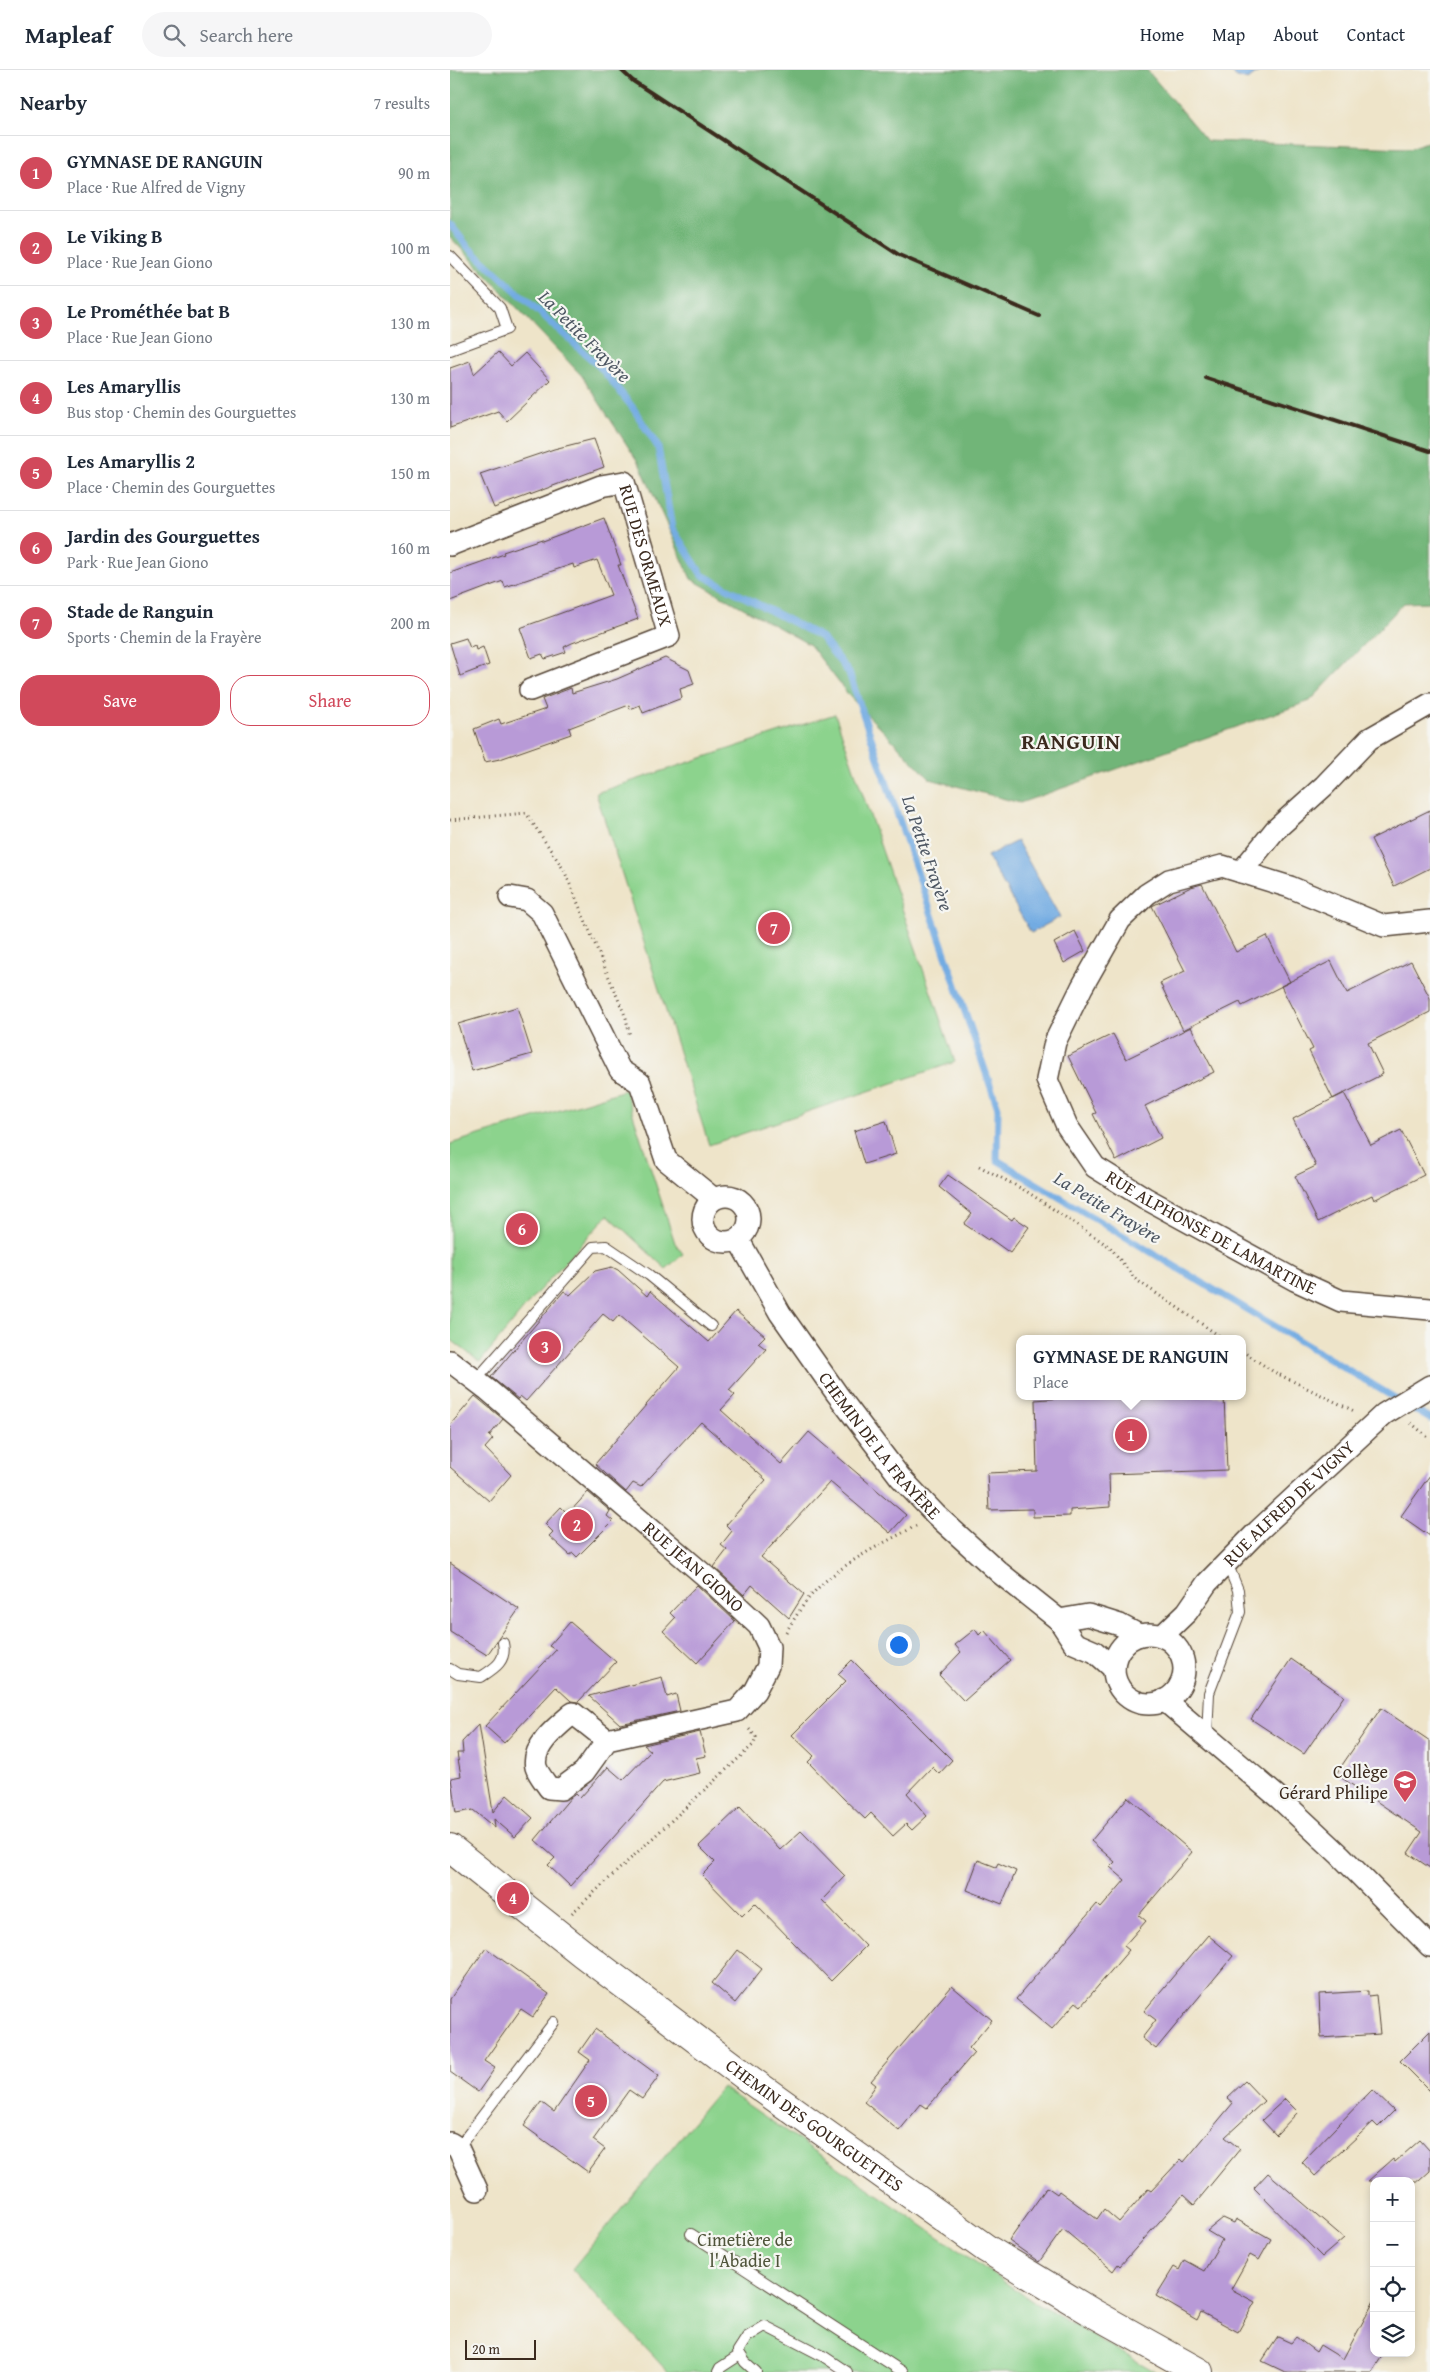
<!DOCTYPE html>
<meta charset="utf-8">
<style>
:root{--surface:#fff;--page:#f6f6f7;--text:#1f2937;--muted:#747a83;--line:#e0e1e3;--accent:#d1495b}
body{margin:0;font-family:"Gentium Book Plus",serif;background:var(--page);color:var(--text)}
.controls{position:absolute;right:15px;bottom:15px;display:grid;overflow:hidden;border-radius:10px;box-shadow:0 2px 8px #0003}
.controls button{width:45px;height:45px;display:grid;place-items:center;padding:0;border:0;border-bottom:1px solid var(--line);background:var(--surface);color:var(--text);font:25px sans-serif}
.scale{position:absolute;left:15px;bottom:12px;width:71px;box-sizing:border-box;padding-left:5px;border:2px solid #3b2a1e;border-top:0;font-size:14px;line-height:18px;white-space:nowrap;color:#3b2a1e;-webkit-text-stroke:4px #f6f6f2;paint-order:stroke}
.you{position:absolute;left:448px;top:1574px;width:18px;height:18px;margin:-12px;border:4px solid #fff;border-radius:50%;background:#1a73e8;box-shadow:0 0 0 8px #1a73e833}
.badge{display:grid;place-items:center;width:32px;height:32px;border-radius:50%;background:var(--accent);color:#fff;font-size:16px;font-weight:700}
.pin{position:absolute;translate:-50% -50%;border:2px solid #fff;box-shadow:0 1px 5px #0006}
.popup{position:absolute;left:566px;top:1265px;width:230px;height:65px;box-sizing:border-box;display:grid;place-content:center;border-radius:10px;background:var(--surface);filter:drop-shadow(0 1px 4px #0005);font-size:16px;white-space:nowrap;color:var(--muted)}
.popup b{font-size:19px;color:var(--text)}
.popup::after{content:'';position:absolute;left:50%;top:100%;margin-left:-10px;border:10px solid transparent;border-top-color:var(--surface)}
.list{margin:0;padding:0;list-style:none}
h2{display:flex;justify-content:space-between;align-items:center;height:65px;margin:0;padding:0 20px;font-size:21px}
h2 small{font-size:16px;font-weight:400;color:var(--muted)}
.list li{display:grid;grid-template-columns:32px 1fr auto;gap:15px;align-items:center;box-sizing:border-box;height:75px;padding:0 20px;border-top:1px solid var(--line)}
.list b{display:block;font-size:19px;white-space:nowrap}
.list p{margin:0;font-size:16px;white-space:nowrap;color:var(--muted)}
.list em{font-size:16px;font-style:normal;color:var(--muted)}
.actions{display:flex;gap:10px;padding:15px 20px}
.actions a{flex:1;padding:11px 0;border:1px solid var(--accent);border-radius:20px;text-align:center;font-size:18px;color:var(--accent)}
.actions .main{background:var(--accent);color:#fff}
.icon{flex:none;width:28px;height:28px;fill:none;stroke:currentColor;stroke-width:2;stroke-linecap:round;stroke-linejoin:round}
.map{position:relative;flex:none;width:980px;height:2302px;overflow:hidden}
header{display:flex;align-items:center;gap:30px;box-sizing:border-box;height:70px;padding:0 25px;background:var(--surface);border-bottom:1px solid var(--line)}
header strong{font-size:24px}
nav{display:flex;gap:28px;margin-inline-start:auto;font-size:18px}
.search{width:350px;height:45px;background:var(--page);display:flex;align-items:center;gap:12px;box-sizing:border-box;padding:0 18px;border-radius:28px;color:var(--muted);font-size:19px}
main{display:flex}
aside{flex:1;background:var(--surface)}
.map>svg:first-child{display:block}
.green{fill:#8cd38d;stroke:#647e56}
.forest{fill:#71b578;stroke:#56704b}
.water{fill:#72abe2;stroke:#566a80}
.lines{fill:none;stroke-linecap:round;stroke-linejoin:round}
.stream{stroke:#72abe2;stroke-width:7}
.building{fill:#b89ad7}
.service-casing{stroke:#564638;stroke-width:12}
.minor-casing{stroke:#564638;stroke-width:24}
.secondary-casing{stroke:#564638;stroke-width:30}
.path{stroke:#564638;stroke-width:3;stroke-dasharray:1 4;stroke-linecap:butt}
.service{stroke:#fff;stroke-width:10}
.minor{stroke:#fff;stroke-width:21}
.secondary{stroke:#fff;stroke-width:28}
.rail{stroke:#3b2a1e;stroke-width:4}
.labels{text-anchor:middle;stroke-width:4.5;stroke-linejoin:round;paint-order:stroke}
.street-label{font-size:18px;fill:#3b2a1e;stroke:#f6f6f2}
.poi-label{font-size:18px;fill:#3b2a1e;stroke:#f6f6f2;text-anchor:end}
.park-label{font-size:18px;fill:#4f543a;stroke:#f6f6f2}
.water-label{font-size:19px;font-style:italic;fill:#4e5763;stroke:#f6f6f2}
.district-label{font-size:22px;font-weight:bold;letter-spacing:1px;fill:#3b2a1e;stroke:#f6f6f2}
</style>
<header>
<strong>Mapleaf</strong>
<div class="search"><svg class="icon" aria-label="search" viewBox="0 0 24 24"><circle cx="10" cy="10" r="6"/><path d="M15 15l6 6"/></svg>Search here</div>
<nav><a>Home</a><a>Map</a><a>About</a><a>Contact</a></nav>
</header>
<main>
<aside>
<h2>Nearby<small>7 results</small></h2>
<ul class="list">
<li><span class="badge">1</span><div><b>GYMNASE DE RANGUIN</b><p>Place · Rue Alfred de Vigny</p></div><em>90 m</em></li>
<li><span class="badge">2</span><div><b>Le Viking B</b><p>Place · Rue Jean Giono</p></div><em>100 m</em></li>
<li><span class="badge">3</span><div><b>Le Prométhée bat B</b><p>Place · Rue Jean Giono</p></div><em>130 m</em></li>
<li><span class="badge">4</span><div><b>Les Amaryllis</b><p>Bus stop · Chemin des Gourguettes</p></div><em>130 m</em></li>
<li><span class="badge">5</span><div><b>Les Amaryllis 2</b><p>Place · Chemin des Gourguettes</p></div><em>150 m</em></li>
<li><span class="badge">6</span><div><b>Jardin des Gourguettes</b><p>Park · Rue Jean Giono</p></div><em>160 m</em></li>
<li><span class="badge">7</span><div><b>Stade de Ranguin</b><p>Sports · Chemin de la Frayère</p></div><em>200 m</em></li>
</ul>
<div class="actions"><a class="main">Save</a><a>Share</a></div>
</aside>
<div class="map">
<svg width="980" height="2302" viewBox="0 0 980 2302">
<rect width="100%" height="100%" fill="#f6f6f2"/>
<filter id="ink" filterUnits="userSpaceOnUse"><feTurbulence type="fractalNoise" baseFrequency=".02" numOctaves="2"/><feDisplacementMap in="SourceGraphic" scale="10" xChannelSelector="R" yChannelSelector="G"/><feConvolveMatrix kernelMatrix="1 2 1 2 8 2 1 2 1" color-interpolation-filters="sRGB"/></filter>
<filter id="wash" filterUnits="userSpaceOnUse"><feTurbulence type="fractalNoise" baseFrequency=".0096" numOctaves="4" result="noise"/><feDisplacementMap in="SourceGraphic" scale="20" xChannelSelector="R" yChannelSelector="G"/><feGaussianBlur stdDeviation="1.12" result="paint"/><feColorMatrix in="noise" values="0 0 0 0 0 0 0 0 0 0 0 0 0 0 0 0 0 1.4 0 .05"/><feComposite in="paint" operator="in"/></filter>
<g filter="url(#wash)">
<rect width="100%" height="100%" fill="#eee4c9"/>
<g class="green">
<path d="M385,644l120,348 -246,83 -113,-352z"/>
<path d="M175,1020l50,153 8,11 -17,15 -58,-54 -72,79 -56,68 -30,-23v-195z"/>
<path d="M272,2017l310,214 124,71h-488l-96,-103z"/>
</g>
<path class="forest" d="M0,0h697l60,71 203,7 20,-7v461l-26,1 -94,98 -290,102 -90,-24 -80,-82 -40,-52 -119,-66 -51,-114 -58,-89 -132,-139z"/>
<g class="water">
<path d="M778,0h33l-13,10 -11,-3z"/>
<path d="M567,771l43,76 -29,16 -44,-77z"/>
</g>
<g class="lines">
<path class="stream" d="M0,154l18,23 133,121 32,40 25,39 14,81 30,47 119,62 28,36 149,435 -1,52 433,259"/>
</g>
<g id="blocks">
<g class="building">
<path d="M48,282l13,14 14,-13 25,27 -43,41 -9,-10 -48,17v-60l20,-7 4,13z"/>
<path d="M144,369l10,28 -110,41 -14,-34 74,-25z"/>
<path d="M154,448l17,47h-3l20,54 -66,24 -8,4 2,5 -21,7 -3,-5 -11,4 -11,-30 91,-33 -14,-35 -23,8 -1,-4 -68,23 -2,-6 -53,20v-28l54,-19 -1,-2 39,-13v2z"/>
<path d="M16,568l4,10 5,-2 1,4 7,-3 6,18 -29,11 -10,-33z"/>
<path d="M215,588l24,12 5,14 -14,5 2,9 -39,15 -3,-8 -10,4 -1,-4 -60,23 2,6 -71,25 -15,3 -11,-33 25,-10 2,5 45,-15 -4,-10 29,-11 1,5 45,-14z"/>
<path d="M980,740v58l-36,18 -23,-47z"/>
<path d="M752,814l34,68 31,-16 23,46 -48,24 -2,-4 -57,28 -23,-47 25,-12 -33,-65 39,-19z"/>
<path d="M625,861l10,20 -21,12 -10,-20z"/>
<path d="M881,891l16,32 64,-32 19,37v14l-62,31 15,31 -50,25 -24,-48 4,-2 -32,-63z"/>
<path d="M67,937l15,47 -60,17 -14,-47z"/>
<path d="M741,957l23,45 -69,34 16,32 -45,23 -23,-47 3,-1 -28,-57 45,-22 13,25z"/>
<path d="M894,1023l27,52 30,-15 23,45 -50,25 -2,-5 -54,27 -23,-46 21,-10 -23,-47z"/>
<path d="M436,1051l10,33 -32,10 -10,-33z"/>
<path d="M498,1105l64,45 2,-3 15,10 -19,26 -21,-15 -1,2 -24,-16 8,-10 -33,-27z"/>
<path d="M162,1197l6,3 29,26 3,-5 59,51 27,-31 29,25 -7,7 8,6 -37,41 6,5 -14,15 60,54 28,-32 97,83 -16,18 -60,-51 -69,75 43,37 -15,24 -37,-33 -8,10 -30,-28 13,-17 -6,-5 11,-14 -6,-6 40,-45 -65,-58 -60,65 -8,-4 -7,9 -31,-28 84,-97 -60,-52 -6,7 -10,-8 -77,87 -6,-5 -2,3 -27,-22 73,-86 6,4 25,-24z"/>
<path d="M25,1326l28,23 -14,17 4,3 -8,9 26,27 -22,26 -39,-34v-42z"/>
<path d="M612,1326h162l3,74 -118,4 1,33 -40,3v6l-37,1v-8l-44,1 -2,-37 50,-2 -2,-71 27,-2z"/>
<path d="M980,1405v61l-29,-20z"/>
<path d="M138,1422l22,19 -3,5 6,5 -36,36 -4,-4 -3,2 -21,-19 4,-4 -8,-8 16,-17 7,7z"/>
<path d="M0,1493l69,46 -32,46 -37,-23z"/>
<path d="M247,1515l38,36 -38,42 -34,-32 12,-13 -5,-5z"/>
<path d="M120,1552l46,40 -38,40 -7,-1 -15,-14 -52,56 -19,-17 71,-76 -7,-4z"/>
<path d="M525,1559l4,6 5,-5 26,30 -46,41 -25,-26 22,-23 -6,-7z"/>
<path d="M841,1589l53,37 -40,58 -53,-35z"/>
<path d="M402,1590l100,100 -13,14 -7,-7 -25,26 20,23 -15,14 -6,-6 -13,12 -22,-23 -6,6 -21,-20 -36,-37 6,-6 -22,-21 54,-54 -8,-7z"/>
<path d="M212,1607l5,20 9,-3 4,17 -60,13 -31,-28z"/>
<path d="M931,1638l49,33v127l-22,-15 14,-21 -86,-58z"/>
<path d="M29,1654l14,88 14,-17 26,23 -18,19 -21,-18 1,9 -22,-18 -17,3 -5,-35 10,-2 -4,-23h6l-1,-11z"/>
<path d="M250,1662l6,24 -10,2 4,15 -37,9 -93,104 -22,-21 7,-7 -20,-18 36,-43 5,-3 4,4 28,-31 15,13 28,-29 -7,-6z"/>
<path d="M678,1727l64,55 -53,63 7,6 -22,25 5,4 -48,56 -5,-4 -24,27 -36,-30 81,-95 4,4 24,-28 -15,-13 5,-5 -24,-21z"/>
<path d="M290,1737l40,43 21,-19 44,45 -23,24 44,46 -35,35 -76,-78 -13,13 -40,-41 13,-13 -16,-16z"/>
<path d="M528,1790l18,7 2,-4 18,8 -14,33 -35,-14z"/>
<path d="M758,1865l25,21 -77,93 -14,-11 14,-18 -12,-9z"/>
<path d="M36,1878l63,46 -16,23 -12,-8 -37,52 11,7 -17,24 -28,-20v-73z"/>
<path d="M288,1880l24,19 -27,34 -23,-20z"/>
<path d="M502,1916l40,34 -23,28 5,5 -47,55 -6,-4 -22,27 -35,-29 12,-17 -5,-4z"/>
<path d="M918,1921v5l8,-1 4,39 -59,4 -2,-44z"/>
<path d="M145,1959l64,47 -17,23 -13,-9 -36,50 12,9 -17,23 -64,-46 17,-24 13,10 36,-52 -11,-8z"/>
<path d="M980,1961v60l-30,-30z"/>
<path d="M795,2011l19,20 -39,36 15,12 -46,56 -11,-10 -63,71 -2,-2 -5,7 -50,-42 -24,33 -30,-21 38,-54 10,7 2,-3 38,28 7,-10 15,13 29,-33 3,2 30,-32 3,3 49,-59 -6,-5z"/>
<path d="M922,2020l22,21 -16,16 -5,-5 -58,54 -13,-14z"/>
<path d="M835,2029l13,13 -22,23 -14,-15z"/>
<path d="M970,2070l10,11v20l-11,10h-51l25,-22 2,3z"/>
<path d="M818,2103l76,65 -22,19 -68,-69z"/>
<path d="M773,2148l11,5 2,-4 35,20 -12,21 -9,-5 -19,34 24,13 -17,30 -37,-20 -4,8 -41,-24 18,-29 5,3 5,-10 20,11 18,-31 -15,-9z"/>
<path d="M924,2231v52h10l-12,19h-87l-23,-11 16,-24 13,6 5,-6 20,15 4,-7 23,14z"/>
</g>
</g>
</g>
<g filter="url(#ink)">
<use href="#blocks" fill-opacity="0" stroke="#564638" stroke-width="1"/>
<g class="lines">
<g class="service-casing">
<g id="service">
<path d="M0,186l50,52 7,21 -57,21"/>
<path d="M26,1310l117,-133 13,-1 43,29 62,51"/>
<path d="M0,1599l8,5 23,3c14,-9 26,-16 22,-34"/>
<path d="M757,1666l2,-43 31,-81 -2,-22 -11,-27"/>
<path d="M8,2078l96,-126"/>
<path d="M241,2164l212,138"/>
<path d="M268,2302l2,-4 20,-13"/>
<path d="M306,2302l-11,-10 -7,-11 9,-14 18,-11 58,30 24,16"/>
</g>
</g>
<g class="minor-casing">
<g id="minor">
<path id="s1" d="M0,475l151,-59 23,-4 45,154 -139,54"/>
<path d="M791,802l34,-42 49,-44 45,-47 61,-35"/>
<path d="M60,827l17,3 15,13 78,157 20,13 26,77 48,39"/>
<path id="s2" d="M980,851l-46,5 -94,-39 -68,-21 -53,14 -22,14 -27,26 -38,67 -27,55 -8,38 20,46 28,41 50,31 150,82 46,21 89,8"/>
<circle cx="276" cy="1149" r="23"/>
<path id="s3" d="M288,1169l42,74 57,81 63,83 36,38 64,58 59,47 15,23 21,9 19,17"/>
<path id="s4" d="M0,1291l38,29 222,190 49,46 10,21 -1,19 -13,25 -18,20 -130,29 -23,32 -23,17 -12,-1c-4,-6 -11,-14 -13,-21 -5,-21 23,-42 37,-54l34,27"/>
<path d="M609,1550l29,-5 32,10 19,10"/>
<circle cx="699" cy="1599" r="35"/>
<path id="s5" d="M712,1566l25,-24 20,-29 51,-52 126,-117 46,-28"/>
<path d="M714,1630l115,98 61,57 90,91"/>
<path d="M0,2073l8,5 19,42"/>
</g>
</g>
<g class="secondary-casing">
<g id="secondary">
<path id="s6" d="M0,1778l132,105 167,126 238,170 106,64 106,59"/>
</g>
</g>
<g class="path">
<path d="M0,750l76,-7 38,57 62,148 4,19"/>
<path d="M529,1096l47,25 84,56 25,32 89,60"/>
<path d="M792,1281l32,21 80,39"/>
<path d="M961,1353l19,16"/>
<path d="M336,1562c10,-16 20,-33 34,-46 28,-26 63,-43 96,-60"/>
<path d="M122,1843l182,-169 2,-7 -7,-8"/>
</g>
<use href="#service" class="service"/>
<use href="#minor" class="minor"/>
<use href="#secondary" class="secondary"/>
<g class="rail">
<path d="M171,0l12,11 266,174 140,61"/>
<path d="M756,308l224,73"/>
</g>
</g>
</g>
<defs>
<g id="school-pin" transform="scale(1.25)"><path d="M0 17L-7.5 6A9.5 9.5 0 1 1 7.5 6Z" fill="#d1495b" stroke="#f6f6f2"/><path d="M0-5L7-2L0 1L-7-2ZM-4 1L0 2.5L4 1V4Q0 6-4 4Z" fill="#fff"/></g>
</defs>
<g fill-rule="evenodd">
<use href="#school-pin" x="955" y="1712"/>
</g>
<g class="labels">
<g class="street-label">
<text dy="6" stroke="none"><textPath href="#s1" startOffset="262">RUE DES ORMEAUX</textPath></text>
<text dy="6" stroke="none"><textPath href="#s2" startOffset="748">RUE ALPHONSE DE LAMARTINE</textPath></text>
<text dy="6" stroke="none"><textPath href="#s3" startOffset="251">CHEMIN DE LA FRAYÈRE</textPath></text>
<text dy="6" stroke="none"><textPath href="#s5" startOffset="184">RUE ALFRED DE VIGNY</textPath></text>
<text dy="6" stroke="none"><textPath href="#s4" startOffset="319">RUE JEAN GIONO</textPath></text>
<text dy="6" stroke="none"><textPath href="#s6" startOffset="458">CHEMIN DES GOURGUETTES</textPath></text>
</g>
<g class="poi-label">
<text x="938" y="1708">Collège<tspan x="938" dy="21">Gérard Philipe</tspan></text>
</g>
<g class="park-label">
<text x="295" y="2176">Cimetière de<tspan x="295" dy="21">l'Abadie I</tspan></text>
</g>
<g class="water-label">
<text transform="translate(135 266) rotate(45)" y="7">La Petite Frayère</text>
<text transform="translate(478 783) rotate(71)" y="7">La Petite Frayère</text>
<text transform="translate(658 1137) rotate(31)" y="7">La Petite Frayère</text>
</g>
<g class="district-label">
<text x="621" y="679">RANGUIN</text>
</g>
</g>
</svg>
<div class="controls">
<button>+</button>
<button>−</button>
<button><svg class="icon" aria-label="locate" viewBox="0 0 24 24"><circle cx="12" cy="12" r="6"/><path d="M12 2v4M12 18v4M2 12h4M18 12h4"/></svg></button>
<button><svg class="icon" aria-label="layers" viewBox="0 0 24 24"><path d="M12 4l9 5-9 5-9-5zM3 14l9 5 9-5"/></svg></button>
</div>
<div class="scale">20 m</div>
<div class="you"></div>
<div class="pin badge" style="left:681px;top:1365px">1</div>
<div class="popup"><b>GYMNASE DE RANGUIN</b>Place</div>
<div class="pin badge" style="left:127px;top:1455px">2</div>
<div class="pin badge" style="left:95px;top:1277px">3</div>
<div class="pin badge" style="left:63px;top:1828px">4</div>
<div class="pin badge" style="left:141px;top:2031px">5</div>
<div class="pin badge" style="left:72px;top:1159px">6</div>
<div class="pin badge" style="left:324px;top:858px">7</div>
</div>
</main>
